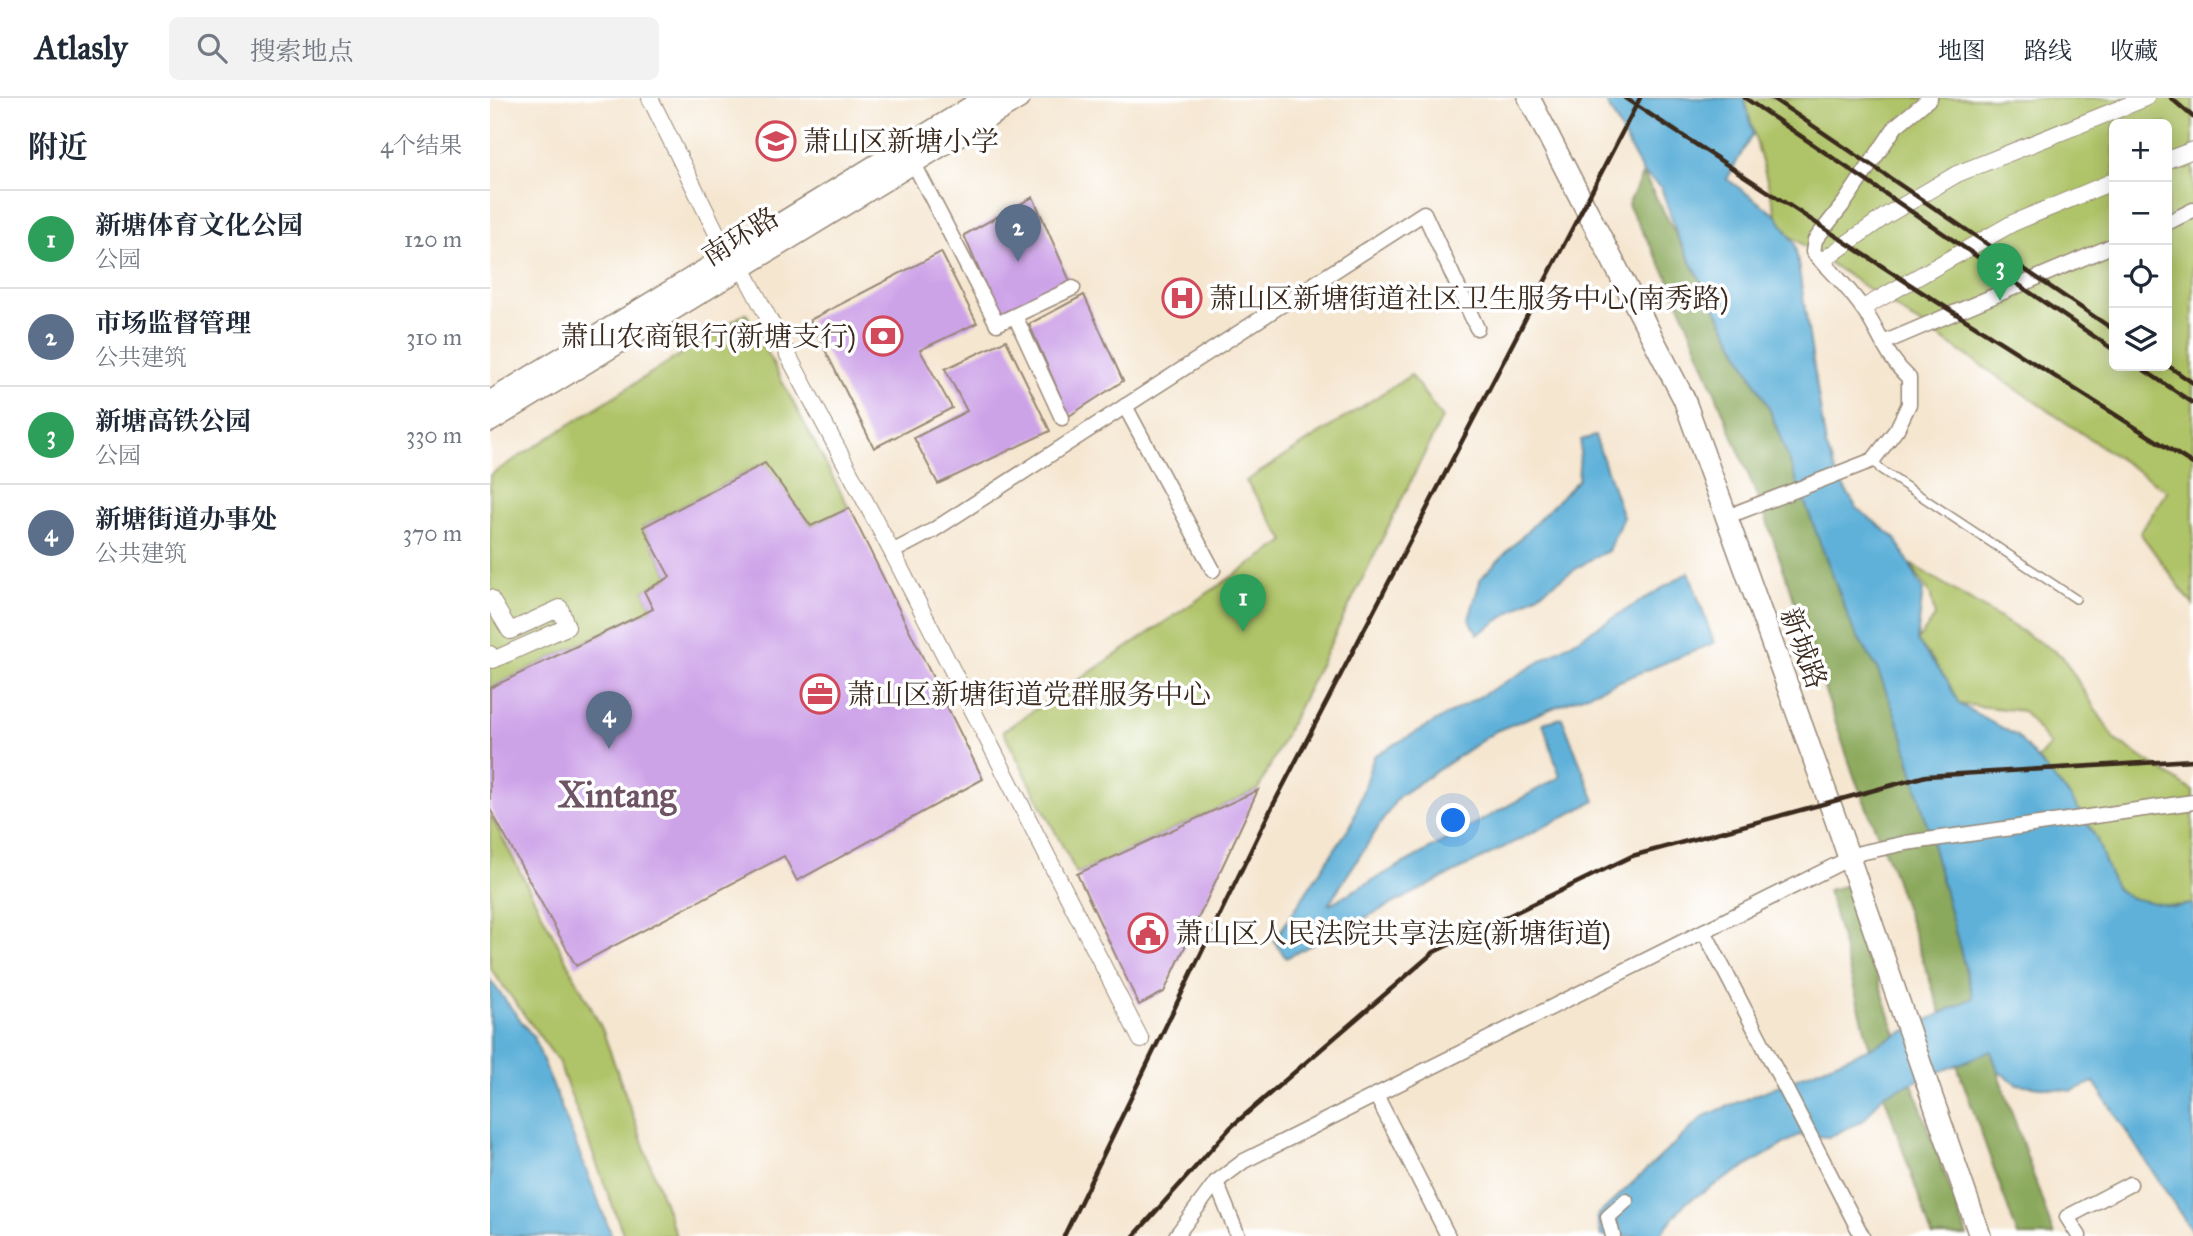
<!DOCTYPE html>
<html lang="zh">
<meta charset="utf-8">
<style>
:root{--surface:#fff;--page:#f2f2f3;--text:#1f2937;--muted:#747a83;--line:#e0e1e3;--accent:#2563eb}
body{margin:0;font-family:"IM FELL Great Primer","Noto Serif SC",serif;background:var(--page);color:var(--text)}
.controls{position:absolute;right:21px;top:21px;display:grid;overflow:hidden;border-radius:10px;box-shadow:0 4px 18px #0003}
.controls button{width:63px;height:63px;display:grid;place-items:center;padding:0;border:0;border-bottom:2px solid var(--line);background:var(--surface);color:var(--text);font:35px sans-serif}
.you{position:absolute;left:964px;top:723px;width:24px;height:24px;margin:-18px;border:5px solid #fff;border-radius:50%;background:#1a73e8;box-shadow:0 0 0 10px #1a73e833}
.badge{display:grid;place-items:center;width:46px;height:46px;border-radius:50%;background:var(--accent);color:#fff;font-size:23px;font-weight:700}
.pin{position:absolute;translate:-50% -58px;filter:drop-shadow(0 2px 4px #0008)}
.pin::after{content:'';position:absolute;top:37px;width:24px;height:21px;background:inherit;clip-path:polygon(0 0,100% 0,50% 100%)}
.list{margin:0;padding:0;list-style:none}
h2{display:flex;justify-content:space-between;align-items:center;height:91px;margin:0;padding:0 28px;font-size:30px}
h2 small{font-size:23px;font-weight:400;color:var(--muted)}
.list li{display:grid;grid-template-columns:46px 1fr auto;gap:21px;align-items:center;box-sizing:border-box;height:98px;padding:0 28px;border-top:2px solid var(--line)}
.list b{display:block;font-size:26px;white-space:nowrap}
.list p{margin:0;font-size:23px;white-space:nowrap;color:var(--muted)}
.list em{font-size:23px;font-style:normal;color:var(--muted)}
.icon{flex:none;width:38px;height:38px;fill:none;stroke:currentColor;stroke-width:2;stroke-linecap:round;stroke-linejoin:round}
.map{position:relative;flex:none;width:1703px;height:1138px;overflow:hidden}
header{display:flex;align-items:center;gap:42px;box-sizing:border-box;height:98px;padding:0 35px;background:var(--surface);border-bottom:2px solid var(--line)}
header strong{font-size:33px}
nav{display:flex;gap:38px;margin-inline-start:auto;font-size:24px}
.search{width:490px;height:63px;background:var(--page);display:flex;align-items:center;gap:18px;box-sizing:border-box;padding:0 24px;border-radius:10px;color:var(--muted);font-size:26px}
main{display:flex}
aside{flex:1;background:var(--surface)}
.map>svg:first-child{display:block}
.green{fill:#afc367;stroke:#757642;stroke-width:2;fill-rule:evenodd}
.forest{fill:#8ba95c;stroke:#636a3d;stroke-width:2}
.water{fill:#5eb1d9;stroke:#4c6e7c;stroke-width:2}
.building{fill:#cda3e8}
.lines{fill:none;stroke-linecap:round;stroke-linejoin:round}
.service-casing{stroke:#988877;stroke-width:10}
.minor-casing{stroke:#988877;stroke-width:17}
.tertiary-casing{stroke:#988877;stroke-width:18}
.primary-casing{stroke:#988877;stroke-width:24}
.service{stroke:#fff;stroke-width:7}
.minor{stroke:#fff;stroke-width:14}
.tertiary{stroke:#fff;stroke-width:16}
.primary{stroke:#fff;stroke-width:21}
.rail{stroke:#3b2a1e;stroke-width:4.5}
.labels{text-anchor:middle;stroke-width:7;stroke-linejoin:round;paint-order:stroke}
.poi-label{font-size:28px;fill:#3b2a1e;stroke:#fff;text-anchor:start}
.street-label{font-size:28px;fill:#3b2a1e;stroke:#fff}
.district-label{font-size:35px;font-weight:bold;fill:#6e5465;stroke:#fff}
</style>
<header>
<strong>Atlasly</strong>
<div class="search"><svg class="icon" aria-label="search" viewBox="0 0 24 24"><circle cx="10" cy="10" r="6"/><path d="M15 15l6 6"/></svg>搜索地点</div>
<nav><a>地图</a><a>路线</a><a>收藏</a></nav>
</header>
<main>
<aside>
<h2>附近<small>4个结果</small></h2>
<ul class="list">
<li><span class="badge" style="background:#2e9e5b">1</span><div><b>新塘体育文化公园</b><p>公园</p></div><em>120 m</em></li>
<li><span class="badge" style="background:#5c6f8a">2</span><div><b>市场监督管理</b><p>公共建筑</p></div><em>310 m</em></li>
<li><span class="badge" style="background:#2e9e5b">3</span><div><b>新塘高铁公园</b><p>公园</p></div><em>330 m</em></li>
<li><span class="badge" style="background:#5c6f8a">4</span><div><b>新塘街道办事处</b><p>公共建筑</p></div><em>370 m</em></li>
</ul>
</aside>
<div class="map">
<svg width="1703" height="1138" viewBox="0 0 1703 1138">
<rect width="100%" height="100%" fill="#fff"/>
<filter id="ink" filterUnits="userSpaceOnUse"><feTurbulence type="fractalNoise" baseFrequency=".0143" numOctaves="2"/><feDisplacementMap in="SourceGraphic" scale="14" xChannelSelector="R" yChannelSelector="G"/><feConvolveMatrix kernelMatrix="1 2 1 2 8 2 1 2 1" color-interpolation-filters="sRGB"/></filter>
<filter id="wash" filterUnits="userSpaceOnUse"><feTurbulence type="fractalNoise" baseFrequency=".00686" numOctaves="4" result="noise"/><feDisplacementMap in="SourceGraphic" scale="28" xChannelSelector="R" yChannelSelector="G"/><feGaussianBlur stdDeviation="1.57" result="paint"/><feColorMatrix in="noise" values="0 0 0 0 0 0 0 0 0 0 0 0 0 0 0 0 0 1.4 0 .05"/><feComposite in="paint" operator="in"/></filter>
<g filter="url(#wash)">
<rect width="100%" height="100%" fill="#f5e6d0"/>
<g class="green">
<path d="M1254,0h449v507l-53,-72 27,-42 -377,-255 -13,-20zM1624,26h53v242h-53z"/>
<path d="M256,215l103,195 -38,18 -47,-63 -121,64 27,50 -26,14 9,18 -163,79v-213z"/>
<path d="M921,277l31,43 -184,372 -181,84 -74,-143 282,-190 -39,-60z"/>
<path d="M1421,466l151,92 53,84 78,51v113c-21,4 -61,2 -77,-16 -11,-12 -13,-36 -20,-50 -15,-30 -37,-54 -59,-78l13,-15 -27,-34 -64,-7 -26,-44 -16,-19 18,-24 -4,-21z"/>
<path d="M0,716l112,215 74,207h-52l-66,-175 -68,-93z"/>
</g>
<g class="forest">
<path d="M1153,75l126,235 84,221 24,39 26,67 70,263 -32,15 -49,-144 -37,-90 -88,-258 -96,-238 -43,-78z"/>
<path d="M1358,787l48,150 -26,13 -42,-158z"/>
<path d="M1501,953l63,185h-36l-61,-171z"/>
<path d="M1422,985l55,153h-35l-48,-142z"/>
</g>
<g class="water">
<path d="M1114,0h140l9,35 -26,46 50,37 18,28 31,202 12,32 19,30 39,31 27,50 -6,52 30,39 12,24 58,32 55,63 24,39 19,50 16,10 43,9 19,-3v329l-99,-151 -22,9 -55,-7 -19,-13 -7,-20 -107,43 -20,26 -35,17 -30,-2 -114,68 -26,33h-58l-4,-20 107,-100 166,-68 103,-50 -70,-263 -26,-67 -24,-39 -84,-221 -91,-171 -17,-50 -18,-14z"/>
<path d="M1105,338l28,81 -15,34 -17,8 -113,75 -9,-15 12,-41 97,-98 3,-40z"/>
<path d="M1199,474l25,71 -218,88 -98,66 -70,108 232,-128 -17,-54 19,-5 33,83 -309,157 -12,-17 78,-118 22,-67 142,-80z"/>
<path d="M0,882l44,58 78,198h-122z"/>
</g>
<g id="blocks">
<g class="building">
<path d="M543,99l40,91 -75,27 -34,-80z"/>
<path d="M451,154l36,71 -57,27 32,58 -78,40 -64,-128z"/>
<path d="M594,197l39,86 -54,35 -40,-92z"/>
<path d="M516,242l44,91 -112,53 -24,-46 53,-27 -22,-42z"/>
<path d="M275,365l46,63 38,-18 134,271 -186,102 -13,-25 -208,110 -86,-157v-121l163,-79 -9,-18 26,-14 -27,-50z"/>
<path d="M768,692l-94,202 -25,13 -62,-131z"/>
</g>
</g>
</g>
<g filter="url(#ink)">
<use href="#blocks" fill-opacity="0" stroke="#988877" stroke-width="2"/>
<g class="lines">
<g class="service-casing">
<path id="service" d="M1383,362l7,9 196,130"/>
</g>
<g class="minor-casing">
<g id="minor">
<path d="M423,64l84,162 76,-36"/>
<path d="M1677,125l26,-13"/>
<path d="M525,218l47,102"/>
<path d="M1393,245l231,-98"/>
<path d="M635,308l88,164"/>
<path d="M1249,414l134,-52 24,-31 12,-25v-26c-23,-21 -28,-43 -45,-68 -14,-20 -33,-40 -51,-58l2,-12 30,-38 51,-76 34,-28"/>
<path d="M402,454l40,-21 492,-318 53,115"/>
<path d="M1214,833l158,305"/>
<path d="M886,997l72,141"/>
<path d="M726,1084l22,54"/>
<path d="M686,1138l40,-54 28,-21 616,-308 46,-10 287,-41"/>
<path d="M1123,1138l-5,-19 18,-16"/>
<path d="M1589,1138l-12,-19 63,-33"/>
</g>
</g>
<g class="tertiary-casing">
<g id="tertiary">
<path d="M160,0l78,158 14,12 150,284 249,488"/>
<path d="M1677,62l26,-10"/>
<path d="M1332,163l65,-46 70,-41 189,-76"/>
<path d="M1373,210l150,-85 101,-42"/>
<path d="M0,500l20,33 50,-23 7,19 -74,33 -3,-6"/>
</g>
</g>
<g class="primary-casing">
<g id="primary">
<path d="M1039,0l155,301 154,427 142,410"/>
<path d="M0,304l496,-304"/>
<path d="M0,323l529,-323"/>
</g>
</g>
<use href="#service" class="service"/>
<use href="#minor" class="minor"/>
<use href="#tertiary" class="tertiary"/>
<use href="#primary" class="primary"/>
<g class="rail">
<path d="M1135,0l295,193 273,173"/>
<path d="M1255,0l369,252"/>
<path d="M1282,0l342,232"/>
<path d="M1681,0l22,19"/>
<path d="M1677,267l26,18"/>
<path d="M1648,268l55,37"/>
<path d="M574,1138l206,-425 370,-713"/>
<path d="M644,1138l97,-109 203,-175 198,-96 294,-80 267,-16"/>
</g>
</g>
</g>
<defs>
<g id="school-ring" transform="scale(2.0125)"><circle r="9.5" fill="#fff" stroke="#d1495b" stroke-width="1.5"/><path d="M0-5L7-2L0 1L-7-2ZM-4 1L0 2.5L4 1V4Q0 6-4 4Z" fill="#d1495b"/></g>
<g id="hospital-ring" transform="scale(2.0125)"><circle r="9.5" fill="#fff" stroke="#d1495b" stroke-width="1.5"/><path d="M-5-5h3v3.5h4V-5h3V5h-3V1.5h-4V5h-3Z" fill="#d1495b"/></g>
<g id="bank-ring" transform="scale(2.0125)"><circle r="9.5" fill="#fff" stroke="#d1495b" stroke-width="1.5"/><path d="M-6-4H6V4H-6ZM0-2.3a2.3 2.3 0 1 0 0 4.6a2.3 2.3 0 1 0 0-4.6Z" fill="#d1495b"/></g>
<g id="office-ring" transform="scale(2.0125)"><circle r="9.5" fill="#fff" stroke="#d1495b" stroke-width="1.5"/><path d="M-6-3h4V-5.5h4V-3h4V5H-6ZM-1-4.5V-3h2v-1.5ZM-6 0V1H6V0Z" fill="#d1495b"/></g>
<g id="civic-ring" transform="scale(2.0125)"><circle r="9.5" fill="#fff" stroke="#d1495b" stroke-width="1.5"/><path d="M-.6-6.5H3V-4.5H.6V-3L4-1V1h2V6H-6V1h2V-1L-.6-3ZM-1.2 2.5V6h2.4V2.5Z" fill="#d1495b"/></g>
</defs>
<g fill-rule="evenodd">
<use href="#school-ring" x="286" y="43"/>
<use href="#hospital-ring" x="692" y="200"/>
<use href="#bank-ring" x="393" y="238"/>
<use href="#office-ring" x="330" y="596"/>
<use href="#civic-ring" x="658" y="835"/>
</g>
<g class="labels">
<g class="poi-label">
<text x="313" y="53">萧山区新塘小学</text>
<text x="719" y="210">萧山区新塘街道社区卫生服务中心(南秀路)</text>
<text x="366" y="248" text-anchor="end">萧山农商银行(新塘支行)</text>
<text x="357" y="606">萧山区新塘街道党群服务中心</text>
<text x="685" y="845">萧山区人民法院共享法庭(新塘街道)</text>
</g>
<g class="street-label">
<text transform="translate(250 138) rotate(-32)" y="10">南环路</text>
<text transform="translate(1314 550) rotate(70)" y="10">新城路</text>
</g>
<g class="district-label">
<text x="127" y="709">Xintang</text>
</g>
</g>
</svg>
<div class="controls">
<button>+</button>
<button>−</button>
<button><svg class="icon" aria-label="locate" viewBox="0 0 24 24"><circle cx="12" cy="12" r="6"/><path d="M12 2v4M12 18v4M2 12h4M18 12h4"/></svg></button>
<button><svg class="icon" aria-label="layers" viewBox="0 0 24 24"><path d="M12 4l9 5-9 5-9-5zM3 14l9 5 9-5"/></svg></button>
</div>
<div class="you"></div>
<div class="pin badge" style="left:753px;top:534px;background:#2e9e5b">1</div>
<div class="pin badge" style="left:528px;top:164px;background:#5c6f8a">2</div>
<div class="pin badge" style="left:1510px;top:203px;background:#2e9e5b">3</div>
<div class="pin badge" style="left:119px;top:651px;background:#5c6f8a">4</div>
</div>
</main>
